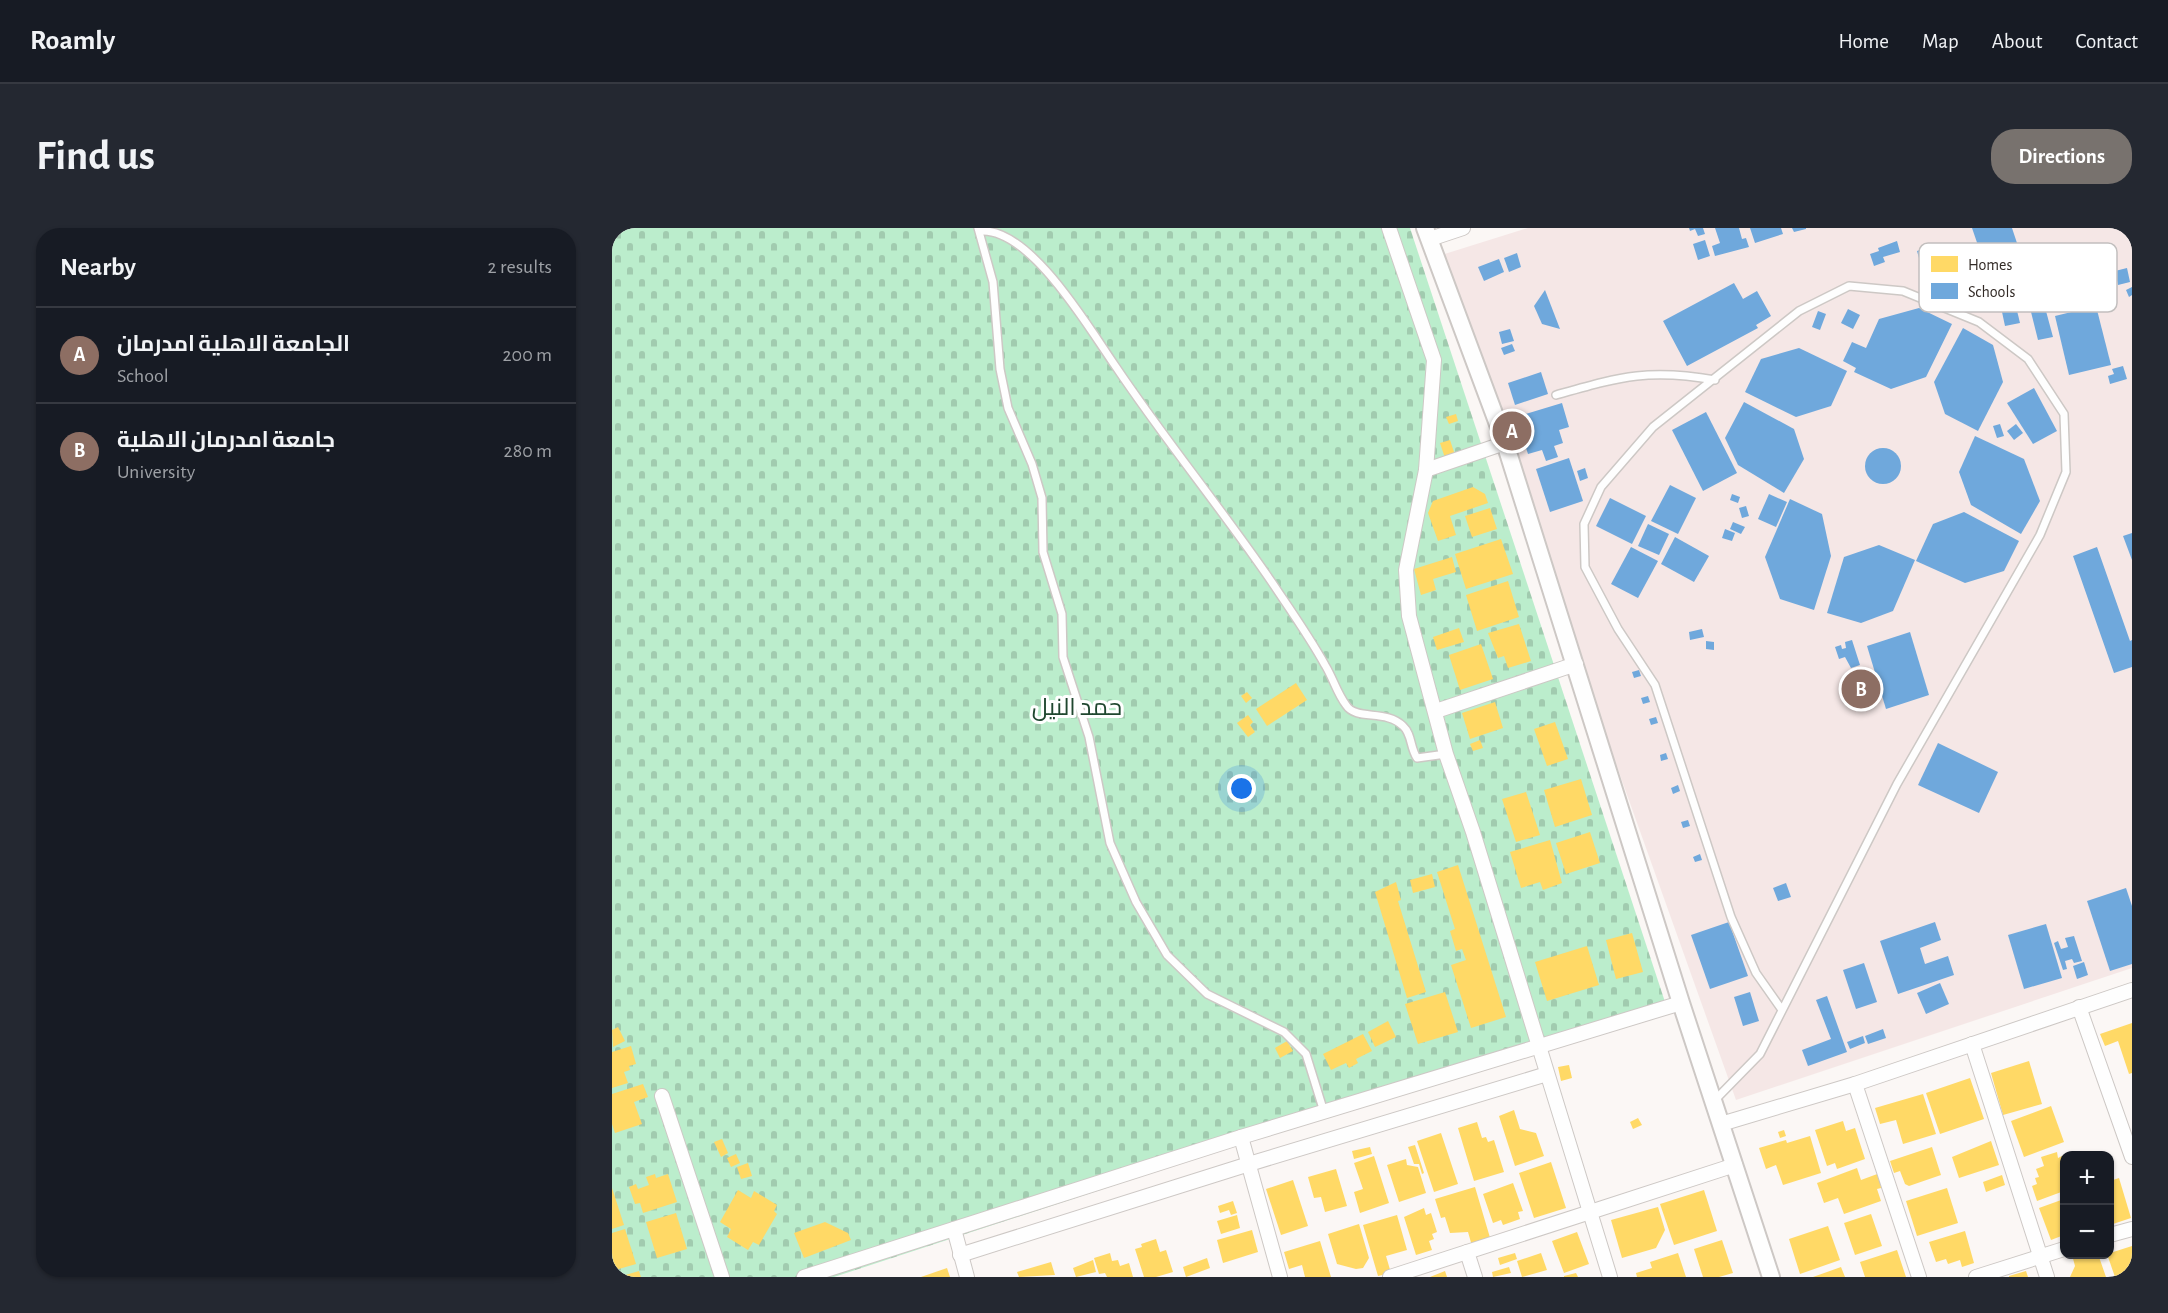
<!DOCTYPE html>
<meta charset="utf-8">
<style>
:root{--surface:#171b24;--page:#242831;--text:#f1f3f6;--muted:#9ea1a6;--line:#363941;--accent:#78726e}
body{margin:0;font-family:"Alegreya Sans",Cairo,sans-serif;background:var(--page);color:var(--text)}
.controls{position:absolute;right:18px;bottom:18px;display:grid;overflow:hidden;border-radius:12px;box-shadow:0 2px 4px #0004}
.controls button{width:54px;height:54px;display:grid;place-items:center;padding:0;border:0;border-bottom:2px solid var(--line);background:var(--surface);color:var(--text);font:30px sans-serif}
.you{position:absolute;left:630px;top:561px;width:21px;height:21px;margin:-15px;border:4px solid #fff;border-radius:50%;background:#1a73e8;box-shadow:0 0 0 9px #1a73e833}
.badge{display:grid;place-items:center;width:39px;height:39px;border-radius:50%;background:var(--accent);color:#fff;font-size:20px;font-weight:700}
.pin{position:absolute;translate:-50% -50%;border:3px solid #fff;box-shadow:0 2px 6px #0006}
.list{margin:0;padding:0;list-style:none}
h2{display:flex;justify-content:space-between;align-items:center;height:78px;margin:0;padding:0 24px;font-size:26px}
h2 small{font-size:20px;font-weight:400;color:var(--muted)}
.list li{display:grid;grid-template-columns:39px 1fr auto;gap:18px;align-items:center;box-sizing:border-box;height:96px;padding:0 24px;border-top:2px solid var(--line)}
.list b{display:block;font-size:22px;white-space:nowrap}
.list p{margin:0;font-size:20px;white-space:nowrap;color:var(--muted)}
.list em{font-size:20px;font-style:normal;color:var(--muted)}
.map{position:relative;flex:none;width:1520px;height:1049px;overflow:hidden;border-radius:24px}
header{display:flex;align-items:center;gap:36px;box-sizing:border-box;height:84px;padding:0 30px;background:var(--surface);border-bottom:2px solid var(--line)}
header strong{font-size:28px}
nav{display:flex;gap:33px;margin-inline-start:auto;font-size:21px}
.intro{display:flex;align-items:center;justify-content:space-between;box-sizing:border-box;height:144px;padding:0 36px}
h1{margin:0;font-size:42px}
.button{padding:15px 27px;border-radius:24px;background:var(--accent);color:#fff;font-size:21px;font-weight:700}
main{display:flex;gap:36px;padding:0 36px}
aside{flex:1;background:var(--surface);border-radius:24px;box-shadow:0 2px 4px #0004}
.map>svg:first-child{display:block}
.education{fill:#f5e7e6}
.cemetery{fill:url(#cemetery-stones)}
.homes{fill:#ffd966}
.schools{fill:#6fa8dc}
.lines{fill:none;stroke-linecap:round;stroke-linejoin:round}
.service-casing{stroke:#cdc8c5;stroke-width:10}
.minor-casing{stroke:#cdc8c5;stroke-width:16}
.tertiary-casing{stroke:#cdc8c5;stroke-width:20}
.service{stroke:#fefefe;stroke-width:7}
.minor{stroke:#fefefe;stroke-width:14}
.tertiary{stroke:#fefefe;stroke-width:16}
.labels{text-anchor:middle;stroke-width:6;stroke-linejoin:round;paint-order:stroke}
.park-label{font-size:24px;fill:#1f472f;stroke:#fff}
.key{fill:#fff;stroke:#c2bfbe;stroke-width:1.5}
.key-label{font-size:16px;fill:#322a26}
</style>
<header>
<strong>Roamly</strong>
<nav><a>Home</a><a>Map</a><a>About</a><a>Contact</a></nav>
</header>
<div class="intro"><h1>Find us</h1><a class="button">Directions</a></div>
<main>
<aside>
<h2>Nearby<small>2 results</small></h2>
<ul class="list">
<li><span class="badge" style="background:#8d6e63">A</span><div><b>الجامعة الاهلية امدرمان</b><p>School</p></div><em>200 m</em></li>
<li><span class="badge" style="background:#8d6e63">B</span><div><b>جامعة امدرمان الاهلية</b><p>University</p></div><em>280 m</em></li>
</ul>
</aside>
<div class="map">
<svg width="1520" height="1049" viewBox="0 0 1520 1049">
<defs>
<pattern id="cemetery-stones" width="16" height="16" patternUnits="userSpaceOnUse" patternTransform="scale(1.5)"><rect width="16" height="16" fill="#bbedcc"/><path d="M2 7V4a2 2 0 0 1 4 0v3zM10 15v-3a2 2 0 0 1 4 0v3z" fill="#a1cbaf"/></pattern>
</defs>
<rect width="100%" height="100%" fill="#fbf7f5"/>
<path class="education" d="M916,0h604v740l-396,132 -301,-843z"/>
<path class="cemetery" d="M0,0h798l256,777 -832,272h-222z"/>
<g class="homes">
<path d="M844,186l2,7 -9,3 -3,-7z"/>
<path d="M838,212l5,15 -10,3 -5,-15z"/>
<path d="M861,259l12,7 3,9 -38,13 6,19 -18,6 -10,-28 5,-12z"/>
<path d="M878,280l7,21 -25,8 -7,-21z"/>
<path d="M889,311l12,35 -47,15 -11,-35z"/>
<path d="M840,329l4,15 -23,7 3,11 -15,5 -7,-26z"/>
<path d="M896,353l11,36 -42,14 -11,-36z"/>
<path d="M907,396l12,37 -23,7 -4,-12 -6,2 -10,-25z"/>
<path d="M847,400l5,14 -27,8 -4,-13z"/>
<path d="M869,416l12,35 -33,11 -11,-35z"/>
<path d="M684,455l11,17 -40,26 -11,-17z"/>
<path d="M635,464l5,6 -6,5 -5,-7z"/>
<path d="M883,474l8,26 -33,11 -8,-26z"/>
<path d="M636,487l5,7 -3,3 5,7 -7,5 -11,-14z"/>
<path d="M943,494l13,37 -21,7 -13,-37z"/>
<path d="M868,512l3,8 -10,3 -3,-7z"/>
<path d="M969,551l11,36 -37,12 -11,-37z"/>
<path d="M914,564l14,43 -24,7 -14,-43z"/>
<path d="M978,604l10,31 -34,11 -10,-31z"/>
<path d="M938,612l12,43 -19,7 -3,-8 -19,6 -11,-36z"/>
<path d="M846,637l48,152 -35,11 -20,-63 15,-5 -4,-11 -6,2 -6,-20 5,-2 -18,-57z"/>
<path d="M820,646l3,13 -22,6 -3,-13z"/>
<path d="M784,654l5,18 -3,1 28,91 -19,6 -32,-106z"/>
<path d="M1020,705l11,39 -27,7 -10,-39z"/>
<path d="M975,718l12,39 -52,16 -12,-39z"/>
<path d="M833,764l13,40 -40,12 -13,-40z"/>
<path d="M776,793l8,16 -21,10 -7,-15z"/>
<path d="M1520,795v50l-3,1 -11,-33 -13,5 -5,-12z"/>
<path d="M6,799l7,14 -12,6 -1,-17z"/>
<path d="M751,806l9,17 -16,8 2,4 -9,5 -3,-5 -15,7 -8,-16z"/>
<path d="M675,813l6,10 -13,7 -5,-10z"/>
<path d="M19,818l5,18 -7,2 1,4 -6,2 4,11 -16,5v-36z"/>
<path d="M1417,833l13,43 -39,11 -12,-42z"/>
<path d="M957,837l3,13 -11,3 -3,-14z"/>
<path d="M1358,850l14,41 -44,15 -14,-41z"/>
<path d="M31,856l5,13 -14,5 8,22 -27,9 -3,-9v-30z"/>
<path d="M1311,866l13,40 -33,10 -7,-24 -16,4 -5,-16z"/>
<path d="M1439,878l13,36 -40,15 -13,-36z"/>
<path d="M902,882l6,19 16,4 8,23 -29,10 -16,-50z"/>
<path d="M1026,890l4,7 -9,4 -3,-7z"/>
<path d="M1231,893l3,10 9,-3 10,31 -28,10 -2,-6 -8,3 -12,-36z"/>
<path d="M865,894l5,16 4,-1 2,5 6,-2 10,32 -30,9 -16,-53z"/>
<path d="M1172,902l2,6 -6,2 -2,-6z"/>
<path d="M829,905l17,51 -24,8 -17,-51z"/>
<path d="M1198,908l11,37 -38,12 -7,-20 -10,4 -7,-21 27,-8 1,3z"/>
<path d="M110,911l6,14 -7,4 -7,-15z"/>
<path d="M1379,913l8,24 -40,13 -7,-21z"/>
<path d="M803,917l9,28 -2,1 -3,-10h-5l-6,-17z"/>
<path d="M758,919l2,7 -18,5 -2,-8z"/>
<path d="M1320,919l9,28 -32,11 -4,-2 -5,-13 -6,2 -4,-12z"/>
<path d="M1445,924l1,6 6,-3v36l-27,10 -5,-15 5,-2 -2,-6 4,-1 -3,-8 8,-3 -3,-9z"/>
<path d="M124,926l4,9 -9,4 -4,-9z"/>
<path d="M762,928l15,47 -29,10 -6,-21 9,-3 -9,-26z"/>
<path d="M794,931l1,6 11,2 8,26 -27,9 -12,-37z"/>
<path d="M939,934l15,46 -32,10 -15,-45z"/>
<path d="M136,935l4,13 -11,3 -4,-12z"/>
<path d="M1245,940l4,12 19,-7 1,15 -4,1 4,12 -37,13 -6,-16 -14,5 -7,-20z"/>
<path d="M724,941l11,37 -22,6 -4,-15 -7,1 -6,-21z"/>
<path d="M43,946l1,4 12,-4 9,28 -34,11 -3,-10 -5,1 -6,-17 7,-3 2,5 11,-4 -3,-8z"/>
<path d="M1390,947l3,10 -19,7 -3,-10z"/>
<path d="M1507,950l12,40 -21,7v-44z"/>
<path d="M681,952l15,46 -27,9 -15,-46z"/>
<path d="M901,955l10,28 -5,1 2,7 -17,6 -2,-5 -8,3 -10,-29z"/>
<path d="M863,959l16,54 -19,5 -4,-14 -18,1 -5,-16 -4,1 -6,-19z"/>
<path d="M0,960l12,37 -12,4z"/>
<path d="M1335,960l11,35 -41,13 -11,-35z"/>
<path d="M126,962l13,8 3,-7 23,14 -3,6 3,3 -18,31 -6,-3 -5,8 -21,-13 4,-8 -11,-7z"/>
<path d="M1092,962l13,41 -43,14 -14,-41z"/>
<path d="M1452,971v36l-13,5 -12,-32z"/>
<path d="M621,973l4,12 -6,2 -2,-5 -9,3 -2,-7z"/>
<path d="M1046,979l7,23 -9,18 -34,10 -11,-38z"/>
<path d="M812,980l2,7 5,-2 6,19 -5,2 2,5 -5,2 3,9 -16,5 -12,-38z"/>
<path d="M64,985l11,36 -30,9 -11,-36z"/>
<path d="M1259,986l11,32 -27,9 -11,-32z"/>
<path d="M625,987l3,13 -19,6 -4,-13z"/>
<path d="M785,987l10,35 -21,6 5,17 -13,3 -15,-51z"/>
<path d="M213,994l23,11 3,7 -47,18 -10,-25z"/>
<path d="M747,996l10,34 -6,10 -7,1 -19,-5 -9,-30z"/>
<path d="M1216,998l12,34 -40,14 -11,-35z"/>
<path d="M13,1001l11,35 -24,7v-38z"/>
<path d="M640,1002l6,22 -35,11 -6,-23z"/>
<path d="M1353,1003l9,32 -12,4 -2,-7 -12,4 -2,-5 -10,3 -7,-20z"/>
<path d="M965,1004l12,32 -25,9 -12,-32z"/>
<path d="M544,1011l4,13 6,-2 7,22 -17,5h-12l-9,-28 7,-2 -1,-3z"/>
<path d="M1110,1012l11,33 -14,4h-16l-9,-28z"/>
<path d="M708,1013l11,36h-26l-3,-12 -13,4 -5,-17z"/>
<path d="M1520,1018v31h-17l-8,-23z"/>
<path d="M1285,1022l9,27h-41l-5,-15z"/>
<path d="M498,1025l2,8 6,-1 2,6 9,-3 4,14h-26l-2,-4 -6,1 -5,-16z"/>
<path d="M903,1025l2,6 -17,6 -2,-7z"/>
<path d="M929,1025l6,17 -25,7 -5,-16z"/>
<path d="M1066,1025l8,24h-49l-1,-4 16,-5 -2,-6z"/>
<path d="M1486,1026l8,23h-36l5,-11 -3,-11z"/>
<path d="M595,1030l3,10 -24,9 -3,-10z"/>
<path d="M481,1032l3,12 -20,5 -3,-9z"/>
<path d="M439,1034l4,13 -36,2 -2,-5z"/>
<path d="M897,1039l2,6 -18,4 -1,-5z"/>
<path d="M1229,1039l4,10h-32z"/>
<path d="M335,1040l3,9h-29z"/>
<path d="M27,1043l2,6h-19v-1z"/>
<path d="M833,1043l2,6h-17z"/>
<path d="M1414,1043l2,6h-19v-1z"/>
<path d="M964,1045l2,4h-14v-1z"/>
</g>
<g class="schools">
<path d="M1077,0h14l2,6 -7,2 -3,-7 -5,2z"/>
<path d="M1103,0h24l3,11 4,-1 3,9 -34,9 -3,-10 8,-3z"/>
<path d="M1138,0h31l2,6 -28,9z"/>
<path d="M1180,0h14v1l-12,3z"/>
<path d="M1360,0h40l7,21 -22,11 -2,-5 -12,5z"/>
<path d="M1093,12l5,16 -12,4 -5,-16z"/>
<path d="M1285,13l3,11 -17,5 2,5 -11,4 -4,-12 9,-3 -1,-3z"/>
<path d="M1320,18l6,21 -15,5 -6,-21z"/>
<path d="M905,25l4,14 -12,5 -5,-14z"/>
<path d="M887,31l5,13 -20,9 -6,-14z"/>
<path d="M1515,40l3,14 -12,3 -3,-14z"/>
<path d="M1122,55l9,16 14,-8 14,25 -15,9 2,3 -71,38 -24,-45z"/>
<path d="M1520,59v8l-3,2 -3,-7z"/>
<path d="M933,62l15,39 -18,-5 -8,-18z"/>
<path d="M1400,62l8,33 -15,3 -7,-33z"/>
<path d="M1431,72l10,37 -15,3 -9,-36z"/>
<path d="M1484,78l15,59 -42,10 -14,-59z"/>
<path d="M1307,80l33,16 -26,53 -35,12 -37,-17 2,-4 -13,-7 9,-19 14,6 13,-29z"/>
<path d="M1236,81l12,6 -7,14 -12,-6z"/>
<path d="M1206,83l8,3 -6,16 -8,-3z"/>
<path d="M1351,100l30,17 10,37 -25,49 -33,-17 -11,-32z"/>
<path d="M898,101l4,12 -12,3 -3,-12z"/>
<path d="M900,116l3,7 -11,4 -3,-7z"/>
<path d="M1187,120l48,23 -16,35 -35,11 -51,-25 16,-33z"/>
<path d="M1511,138l4,13 -17,5 -2,-8 6,-2 -2,-5z"/>
<path d="M929,144l7,22 -33,11 -7,-22z"/>
<path d="M1422,160l23,43 -24,13 -26,-41z"/>
<path d="M1132,174l50,27 10,30 -20,34 -46,-28 -13,-27z"/>
<path d="M950,175l7,24 -10,3 4,13 -9,3 4,11 -12,4 -4,-11 -14,4 -12,-37z"/>
<path d="M1094,184l31,61 -34,18 -31,-61z"/>
<path d="M1388,196l4,12 -7,2 -4,-12z"/>
<path d="M1404,196l7,9 -9,7 -7,-9z"/>
<path d="M1363,208l49,23 16,42 -19,33 -50,-29 -12,-33z"/>
<circle cx="1271" cy="238" r="18"/>
<path d="M957,230l14,43 -33,11 -14,-43z"/>
<path d="M973,240l3,10 -8,3 -3,-10z"/>
<path d="M1058,257l26,13 -18,36 -27,-13z"/>
<path d="M1120,266l8,3 -2,6 -8,-3z"/>
<path d="M1157,266l18,8 -11,25 -18,-8z"/>
<path d="M998,270l36,18 -14,28 -36,-18z"/>
<path d="M1178,271l32,15 9,42 -17,54 -34,-11 -15,-42z"/>
<path d="M1134,278l3,10 -7,2 -3,-10z"/>
<path d="M1352,284l55,29 -15,30 -39,12 -49,-22 17,-37z"/>
<path d="M1121,294l12,5 -4,7 -11,-5z"/>
<path d="M1036,296l21,10 -10,21 -21,-9z"/>
<path d="M1113,301l10,4 -3,8 -10,-3z"/>
<path d="M1520,305v27l-9,-24z"/>
<path d="M1063,309l34,19 -15,26 -33,-18z"/>
<path d="M1267,317l36,15 -22,51 -32,12 -34,-10 17,-56z"/>
<path d="M1019,319l27,14 -20,37 -27,-14z"/>
<path d="M1485,319l33,94 2,-1v27l-18,6 -41,-117z"/>
<path d="M1090,401l2,8 -14,3 -1,-8z"/>
<path d="M1298,404l19,63 -43,14 -19,-63z"/>
<path d="M1240,412l8,25 -9,3 -6,-11 -6,2 -4,-12 6,-2 1,4 4,-1 -1,-6z"/>
<path d="M1094,413l8,1v8l-8,-1z"/>
<path d="M1027,442l2,6 -7,2 -2,-6z"/>
<path d="M1036,468l2,6 -7,2 -2,-6z"/>
<path d="M1044,489l2,6 -7,2 -2,-6z"/>
<path d="M1326,515l60,29 -19,41 -61,-28z"/>
<path d="M1054,525l2,6 -7,2 -1,-6z"/>
<path d="M1066,557l2,6 -7,3 -2,-6z"/>
<path d="M1076,592l2,6 -7,2 -2,-6z"/>
<path d="M1088,626l2,6 -7,2 -2,-5z"/>
<path d="M1174,655l5,14 -13,4 -5,-13z"/>
<path d="M1514,660l6,18v58l-22,7 -23,-70z"/>
<path d="M1117,694l19,54 -38,13 -19,-54z"/>
<path d="M1323,694l6,18 -21,8 5,16 23,-8 6,19 -56,19 -18,-53z"/>
<path d="M1434,696l16,54 -38,11 -16,-54z"/>
<path d="M1462,708l8,25 -8,2 -2,-4 -7,2 2,8 -4,1 -9,-27 4,-2 3,8 7,-2 -3,-9z"/>
<path d="M1472,734l4,13 -11,4 -4,-13z"/>
<path d="M1252,735l13,39 -21,7 -13,-39z"/>
<path d="M1328,755l9,21 -23,10 -9,-21z"/>
<path d="M1138,764l9,29 -16,5 -9,-29z"/>
<path d="M1215,768l20,56 -39,14 -6,-16 29,-11 -15,-39z"/>
<path d="M1271,801l3,9 -18,6 -3,-8z"/>
<path d="M1251,808l2,7 -15,6 -3,-7z"/>
</g>
<g class="lines">
<g class="service-casing">
<g id="service">
<path d="M366,0l15,54 7,87 8,39 24,56 10,34 1,54 19,62 1,43 26,80 21,106 26,59 31,53 40,39 77,38 22,22 18,58"/>
<path d="M369,3c50,-3 109,99 135,136 49,73 105,141 155,214 18,27 38,55 54,84 8,13 12,28 21,40 10,16 40,4 57,21 9,8 7,22 14,32l29,-4"/>
<path d="M944,167c64,-18 92,-27 159,-15"/>
<path d="M1102,873l46,-47 137,-270 143,-249 26,-63 -2,-58 -36,-55 -49,-37 -76,-31 -54,-5 -50,25 -146,116 -52,60 -17,37 1,43 33,62 37,56 76,232 25,56 26,37"/>
</g>
</g>
<g class="minor-casing">
<g id="minor">
<path d="M777,0l45,132 -8,110 -20,100 3,46 37,138 27,78 137,445"/>
<path d="M818,11l33,-11"/>
<path d="M814,242l79,-27"/>
<path d="M824,483l140,-47"/>
<path d="M1467,779l53,150"/>
<path d="M1360,816l75,233"/>
<path d="M1243,856l64,193"/>
<path d="M50,868l60,181"/>
<path d="M1109,896l134,-40 277,-94"/>
<path d="M629,909l39,140"/>
<path d="M342,1001l13,48"/>
<path d="M1498,1007l22,-6"/>
<path d="M855,1024l8,25"/>
<path d="M348,1027l289,-91 298,-90"/>
<path d="M192,1049l437,-140 440,-134"/>
<path d="M778,1049l345,-112"/>
<path d="M1364,1049l88,-28"/>
</g>
</g>
<g class="tertiary-casing">
<path id="tertiary" d="M813,0l80,215 176,560 90,274"/>
</g>
<use href="#service" class="service"/>
<use href="#minor" class="minor"/>
<use href="#tertiary" class="tertiary"/>
</g>
<g class="labels">
<g class="park-label">
<text x="465" y="487">حمد النيل</text>
</g>
</g>
<rect x="1307" y="15" width="198" height="69" rx="9" class="key"/>
<rect x="1319" y="28" width="27" height="16" fill="#ffd966"/>
<rect x="1319" y="55" width="27" height="16" fill="#6fa8dc"/>
<g class="key-label">
<text x="1356" y="42">Homes</text>
<text x="1356" y="69">Schools</text>
</g>
</svg>
<div class="controls">
<button>+</button>
<button>−</button>
</div>
<div class="you"></div>
<div class="pin badge" style="left:900px;top:203px;background:#8d6e63">A</div>
<div class="pin badge" style="left:1249px;top:461px;background:#8d6e63">B</div>
</div>
</main>
